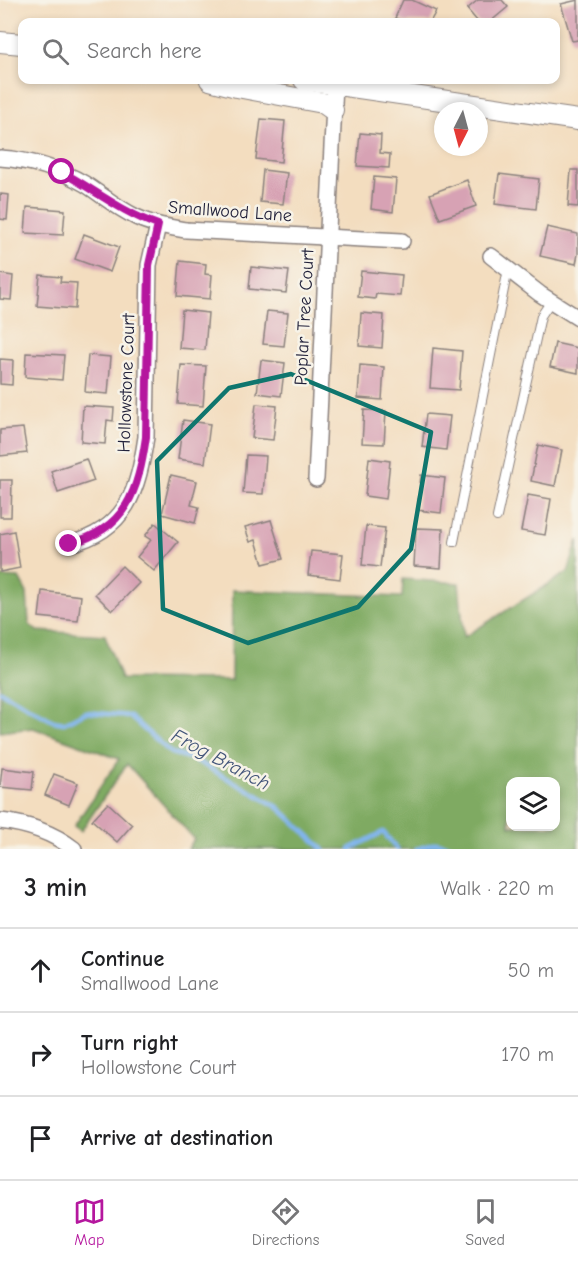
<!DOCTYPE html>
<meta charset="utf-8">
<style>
:root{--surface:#fff;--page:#f2f2f2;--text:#202124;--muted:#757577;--line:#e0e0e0;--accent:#b5179e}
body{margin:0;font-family:"Comic Neue",sans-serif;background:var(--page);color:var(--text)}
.controls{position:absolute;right:18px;bottom:18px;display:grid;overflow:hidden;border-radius:12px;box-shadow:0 3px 9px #0003}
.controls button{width:54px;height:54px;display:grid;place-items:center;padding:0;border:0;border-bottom:2px solid var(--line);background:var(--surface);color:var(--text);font:30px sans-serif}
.compass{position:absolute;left:434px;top:102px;width:54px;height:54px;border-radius:50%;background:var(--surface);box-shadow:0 3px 9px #0003;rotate:186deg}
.stop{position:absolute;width:18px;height:18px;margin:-14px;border:4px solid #b5179e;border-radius:50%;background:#fff}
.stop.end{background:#b5179e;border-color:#fff;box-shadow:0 2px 6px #0008}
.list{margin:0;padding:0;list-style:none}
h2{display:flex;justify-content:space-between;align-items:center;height:78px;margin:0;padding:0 24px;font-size:26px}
h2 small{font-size:20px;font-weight:400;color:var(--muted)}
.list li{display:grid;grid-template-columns:39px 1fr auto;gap:18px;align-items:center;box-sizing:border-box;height:84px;padding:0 24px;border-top:2px solid var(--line)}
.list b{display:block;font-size:22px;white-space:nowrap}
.list p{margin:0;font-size:20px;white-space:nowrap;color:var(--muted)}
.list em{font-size:20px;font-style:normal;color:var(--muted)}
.icon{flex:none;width:33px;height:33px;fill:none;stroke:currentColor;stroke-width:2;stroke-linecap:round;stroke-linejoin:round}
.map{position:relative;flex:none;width:578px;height:849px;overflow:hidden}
.search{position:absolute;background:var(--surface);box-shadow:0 3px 9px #0003;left:18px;right:18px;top:18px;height:66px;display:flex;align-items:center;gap:15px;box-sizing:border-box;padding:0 21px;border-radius:12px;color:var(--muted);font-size:22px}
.sheet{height:330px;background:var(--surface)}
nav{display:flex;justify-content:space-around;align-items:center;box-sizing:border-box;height:84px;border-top:2px solid var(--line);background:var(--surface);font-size:16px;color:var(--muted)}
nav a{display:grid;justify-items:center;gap:3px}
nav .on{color:var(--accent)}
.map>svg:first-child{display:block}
.forest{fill:#7faa62;stroke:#50664e;stroke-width:1.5;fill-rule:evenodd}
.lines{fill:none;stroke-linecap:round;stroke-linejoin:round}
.stream{stroke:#81b5ee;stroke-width:4.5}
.building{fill:#d7a2b4}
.lane-casing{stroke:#8a807d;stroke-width:10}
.street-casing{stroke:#8a807d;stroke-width:18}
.secondary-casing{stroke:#8a807d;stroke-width:22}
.lane{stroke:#fff;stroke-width:8}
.street{stroke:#fff;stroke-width:15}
.secondary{stroke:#fff;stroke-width:20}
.route{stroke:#b5179e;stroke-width:8}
.marked{fill:none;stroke:#0f766e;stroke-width:4.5;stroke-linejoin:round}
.labels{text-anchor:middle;stroke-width:5;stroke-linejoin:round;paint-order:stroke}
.street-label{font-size:18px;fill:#22223b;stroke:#f7f3e8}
.water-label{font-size:20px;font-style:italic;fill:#43557a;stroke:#f7f3e8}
</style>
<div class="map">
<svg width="578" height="849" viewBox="0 0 578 849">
<rect width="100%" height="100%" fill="#f7f3e8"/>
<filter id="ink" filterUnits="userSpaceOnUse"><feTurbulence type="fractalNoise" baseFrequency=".0167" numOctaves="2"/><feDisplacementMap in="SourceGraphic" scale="12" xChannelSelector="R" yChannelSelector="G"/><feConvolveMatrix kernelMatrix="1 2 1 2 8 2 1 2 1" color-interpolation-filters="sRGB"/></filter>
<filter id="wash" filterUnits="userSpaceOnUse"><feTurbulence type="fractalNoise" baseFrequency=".008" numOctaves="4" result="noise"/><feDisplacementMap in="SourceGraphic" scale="24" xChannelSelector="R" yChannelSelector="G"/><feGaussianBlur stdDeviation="1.35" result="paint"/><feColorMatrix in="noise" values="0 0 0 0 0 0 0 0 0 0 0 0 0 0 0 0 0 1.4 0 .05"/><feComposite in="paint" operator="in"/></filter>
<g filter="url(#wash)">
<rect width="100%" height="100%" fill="#f3ddbf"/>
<path class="forest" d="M578,540v309h-390l6,-10 -67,-75 -46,67 -7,-5 45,-67 -86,-31 -33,4v-155l19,1 8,15 2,31 8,7 68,4 16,44 110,1 1,-90 170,7 1,-18 56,4 5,54 104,-65zM510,782h46v44h-46z"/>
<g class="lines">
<g class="stream">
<path d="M0,691l53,30 11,2 22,-11 43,4 42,37 22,6 85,48 45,42"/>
<path d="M350,849l33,-17 14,17"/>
<path d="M417,849l19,-6 29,6"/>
</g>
</g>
<g id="blocks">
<g class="building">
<path d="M403,0h9l24,11 -6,11h-25l-10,-4z"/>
<path d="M478,0h24l6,7 -18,15h-12l-11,-13z"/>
<path d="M578,0v40l-6,1 -11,-37z"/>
<path d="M261,119l24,2 -4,41 -25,-3z"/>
<path d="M360,133l21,2 -1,18 10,1 -1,14 -32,-2z"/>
<path d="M263,170l24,3 -4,31 -23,-2z"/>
<path d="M571,170h7v37l-10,-1z"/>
<path d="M499,174l40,5 -3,30 -41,-5z"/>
<path d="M374,177l22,2 -3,33 -22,-3z"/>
<path d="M467,180l9,26 -36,13 -10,-25z"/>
<path d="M0,194l9,1 -2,25 -7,-1z"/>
<path d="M27,207l38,3 -2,25 -38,-2z"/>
<path d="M547,227l31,7v20l-2,10 -36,-8z"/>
<path d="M84,234l35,13 -9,25 -35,-13z"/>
<path d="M180,261l26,3 -1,10 7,1 -2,24 -33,-3z"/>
<path d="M251,267l38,4 -3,22 -37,-4z"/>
<path d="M361,271l41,4 -2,21 -24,-2 -1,5 -17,-2z"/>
<path d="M0,274l13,2 -2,24 -11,-1z"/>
<path d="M40,275l21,2 -1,5 17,1 -2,26 -38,-3z"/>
<path d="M182,310l26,3 -3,37 -26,-2z"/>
<path d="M267,311l21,2 -4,33 -21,-2z"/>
<path d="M361,313l23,2 -2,33 -23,-2z"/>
<path d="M555,343l23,5v25l-28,-6z"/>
<path d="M433,348l29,3 -3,39 -29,-2z"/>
<path d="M26,353l38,2 -2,25 -37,-3z"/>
<path d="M88,355l23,2 -3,37 -23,-2z"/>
<path d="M0,359l13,1 -1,25 -12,-1z"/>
<path d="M261,360l24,3 -4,33 -24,-3z"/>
<path d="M181,365l25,1 -3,40 -25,-2z"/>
<path d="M360,365l24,2 -2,33 -24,-2z"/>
<path d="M256,404l21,2 -4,34 -21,-2z"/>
<path d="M83,406l31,2 -1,13 -6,-1 -2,24 -24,-2z"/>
<path d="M364,410l22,1 -2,33 -22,-1z"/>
<path d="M426,414l24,2 -4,34 -24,-3z"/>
<path d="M183,420l27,4 -5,39 -27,-4z"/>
<path d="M23,428l4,25 -27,3v-26z"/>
<path d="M538,445l24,5 -7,36 -24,-5z"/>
<path d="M246,455l20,1 -3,38 -20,-1z"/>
<path d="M369,458l21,3 -4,38 -21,-3z"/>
<path d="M86,459l8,22 -36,12 -7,-22z"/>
<path d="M171,475l26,6 -6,24 8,2 -4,16 -33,-9z"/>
<path d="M421,475l24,3 -4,35 -24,-3z"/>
<path d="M0,480h12l-1,37h-11z"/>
<path d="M528,495l23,4 -6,36 -24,-4z"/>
<path d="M271,520l12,39 -20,5 -7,-24 -6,2 -5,-15z"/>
<path d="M155,523l23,19 -24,29 -17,-14 14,-17 -6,-4z"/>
<path d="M366,526l19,2 -5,39 -18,-2z"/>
<path d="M416,528l27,1 -2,39 -27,-2z"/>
<path d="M14,531l6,37 -20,4v-38z"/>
<path d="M311,551l32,3 -3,25 -32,-4z"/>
<path d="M122,566l17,17 -27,28 -17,-17z"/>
<path d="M42,591l39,5 -3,25 -39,-4z"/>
<path d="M2,768l32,4 -2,18 -32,-3z"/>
<path d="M54,774l24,9 -9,22 -24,-10z"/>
<path d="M108,803l24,22 -15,17 -25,-22z"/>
</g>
</g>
</g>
<g filter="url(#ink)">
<use href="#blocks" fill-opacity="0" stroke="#8a807d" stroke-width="1.5"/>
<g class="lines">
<g class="lane-casing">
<g id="lane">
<path d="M497,517l44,-201 10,-15"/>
<path d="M454,542l54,-273"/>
</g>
</g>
<g class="street-casing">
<g id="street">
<path d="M0,158c30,2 59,11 85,26 17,11 32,24 51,33 16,8 33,10 50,13l216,11"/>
<path d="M491,256l49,38 38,24"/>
<path d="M316,479l19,-395"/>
<path d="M69,544c58,-14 69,-54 77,-107l3,-172 9,-40"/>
<path d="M0,821c27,3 52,11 74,28"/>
</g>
</g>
<g class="secondary-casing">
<g id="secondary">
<path d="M0,42l22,2"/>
<path d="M210,80l27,7 86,16 10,7"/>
<path d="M304,80l274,40"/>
</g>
</g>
<use href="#lane" class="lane"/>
<use href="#street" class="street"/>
<use href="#secondary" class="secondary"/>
</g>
</g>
<g class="lines" filter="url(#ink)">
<path class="route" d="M62,172c33,18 61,41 96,53l-9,40 -3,172c-8,54 -19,92 -77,107"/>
</g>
<path class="marked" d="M291,374l140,58 -20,117 -53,58 -110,36 -85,-34 -6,-148 72,-73z"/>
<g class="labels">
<g class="street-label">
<text transform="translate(230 211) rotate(4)" y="6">Smallwood Lane</text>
<text transform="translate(304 317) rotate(-87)" y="6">Poplar Tree Court</text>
<text transform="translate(126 383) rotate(-88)" y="6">Hollowstone Court</text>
</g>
<g class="water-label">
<text transform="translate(221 759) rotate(28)" y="7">Frog Branch</text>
</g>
</g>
</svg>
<div class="controls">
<button><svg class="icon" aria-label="layers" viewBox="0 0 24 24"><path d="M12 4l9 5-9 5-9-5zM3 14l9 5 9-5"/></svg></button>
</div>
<svg class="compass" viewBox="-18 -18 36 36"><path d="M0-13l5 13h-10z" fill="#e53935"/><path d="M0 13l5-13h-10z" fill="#757577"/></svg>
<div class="stop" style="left:62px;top:172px"></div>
<div class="stop end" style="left:69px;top:544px"></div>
<div class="search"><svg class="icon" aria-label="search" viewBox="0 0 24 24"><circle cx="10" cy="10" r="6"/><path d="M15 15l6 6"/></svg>Search here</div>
</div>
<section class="sheet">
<h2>3 min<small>Walk · 220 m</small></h2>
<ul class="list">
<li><svg class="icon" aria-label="ahead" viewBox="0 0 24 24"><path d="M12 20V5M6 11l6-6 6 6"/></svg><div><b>Continue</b><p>Smallwood Lane</p></div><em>50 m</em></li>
<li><svg class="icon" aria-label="right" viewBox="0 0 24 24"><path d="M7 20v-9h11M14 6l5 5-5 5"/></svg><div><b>Turn right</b><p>Hollowstone Court</p></div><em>170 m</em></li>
<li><svg class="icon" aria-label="arrive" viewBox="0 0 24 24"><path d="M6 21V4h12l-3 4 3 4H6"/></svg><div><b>Arrive at destination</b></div></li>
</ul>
</section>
<nav>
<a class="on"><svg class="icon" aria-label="map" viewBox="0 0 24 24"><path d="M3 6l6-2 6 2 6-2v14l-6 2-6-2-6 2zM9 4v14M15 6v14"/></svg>Map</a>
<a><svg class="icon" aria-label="directions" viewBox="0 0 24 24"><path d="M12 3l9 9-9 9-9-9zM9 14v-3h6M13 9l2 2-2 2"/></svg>Directions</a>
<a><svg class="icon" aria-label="saved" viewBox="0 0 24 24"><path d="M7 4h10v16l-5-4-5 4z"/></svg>Saved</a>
</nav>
